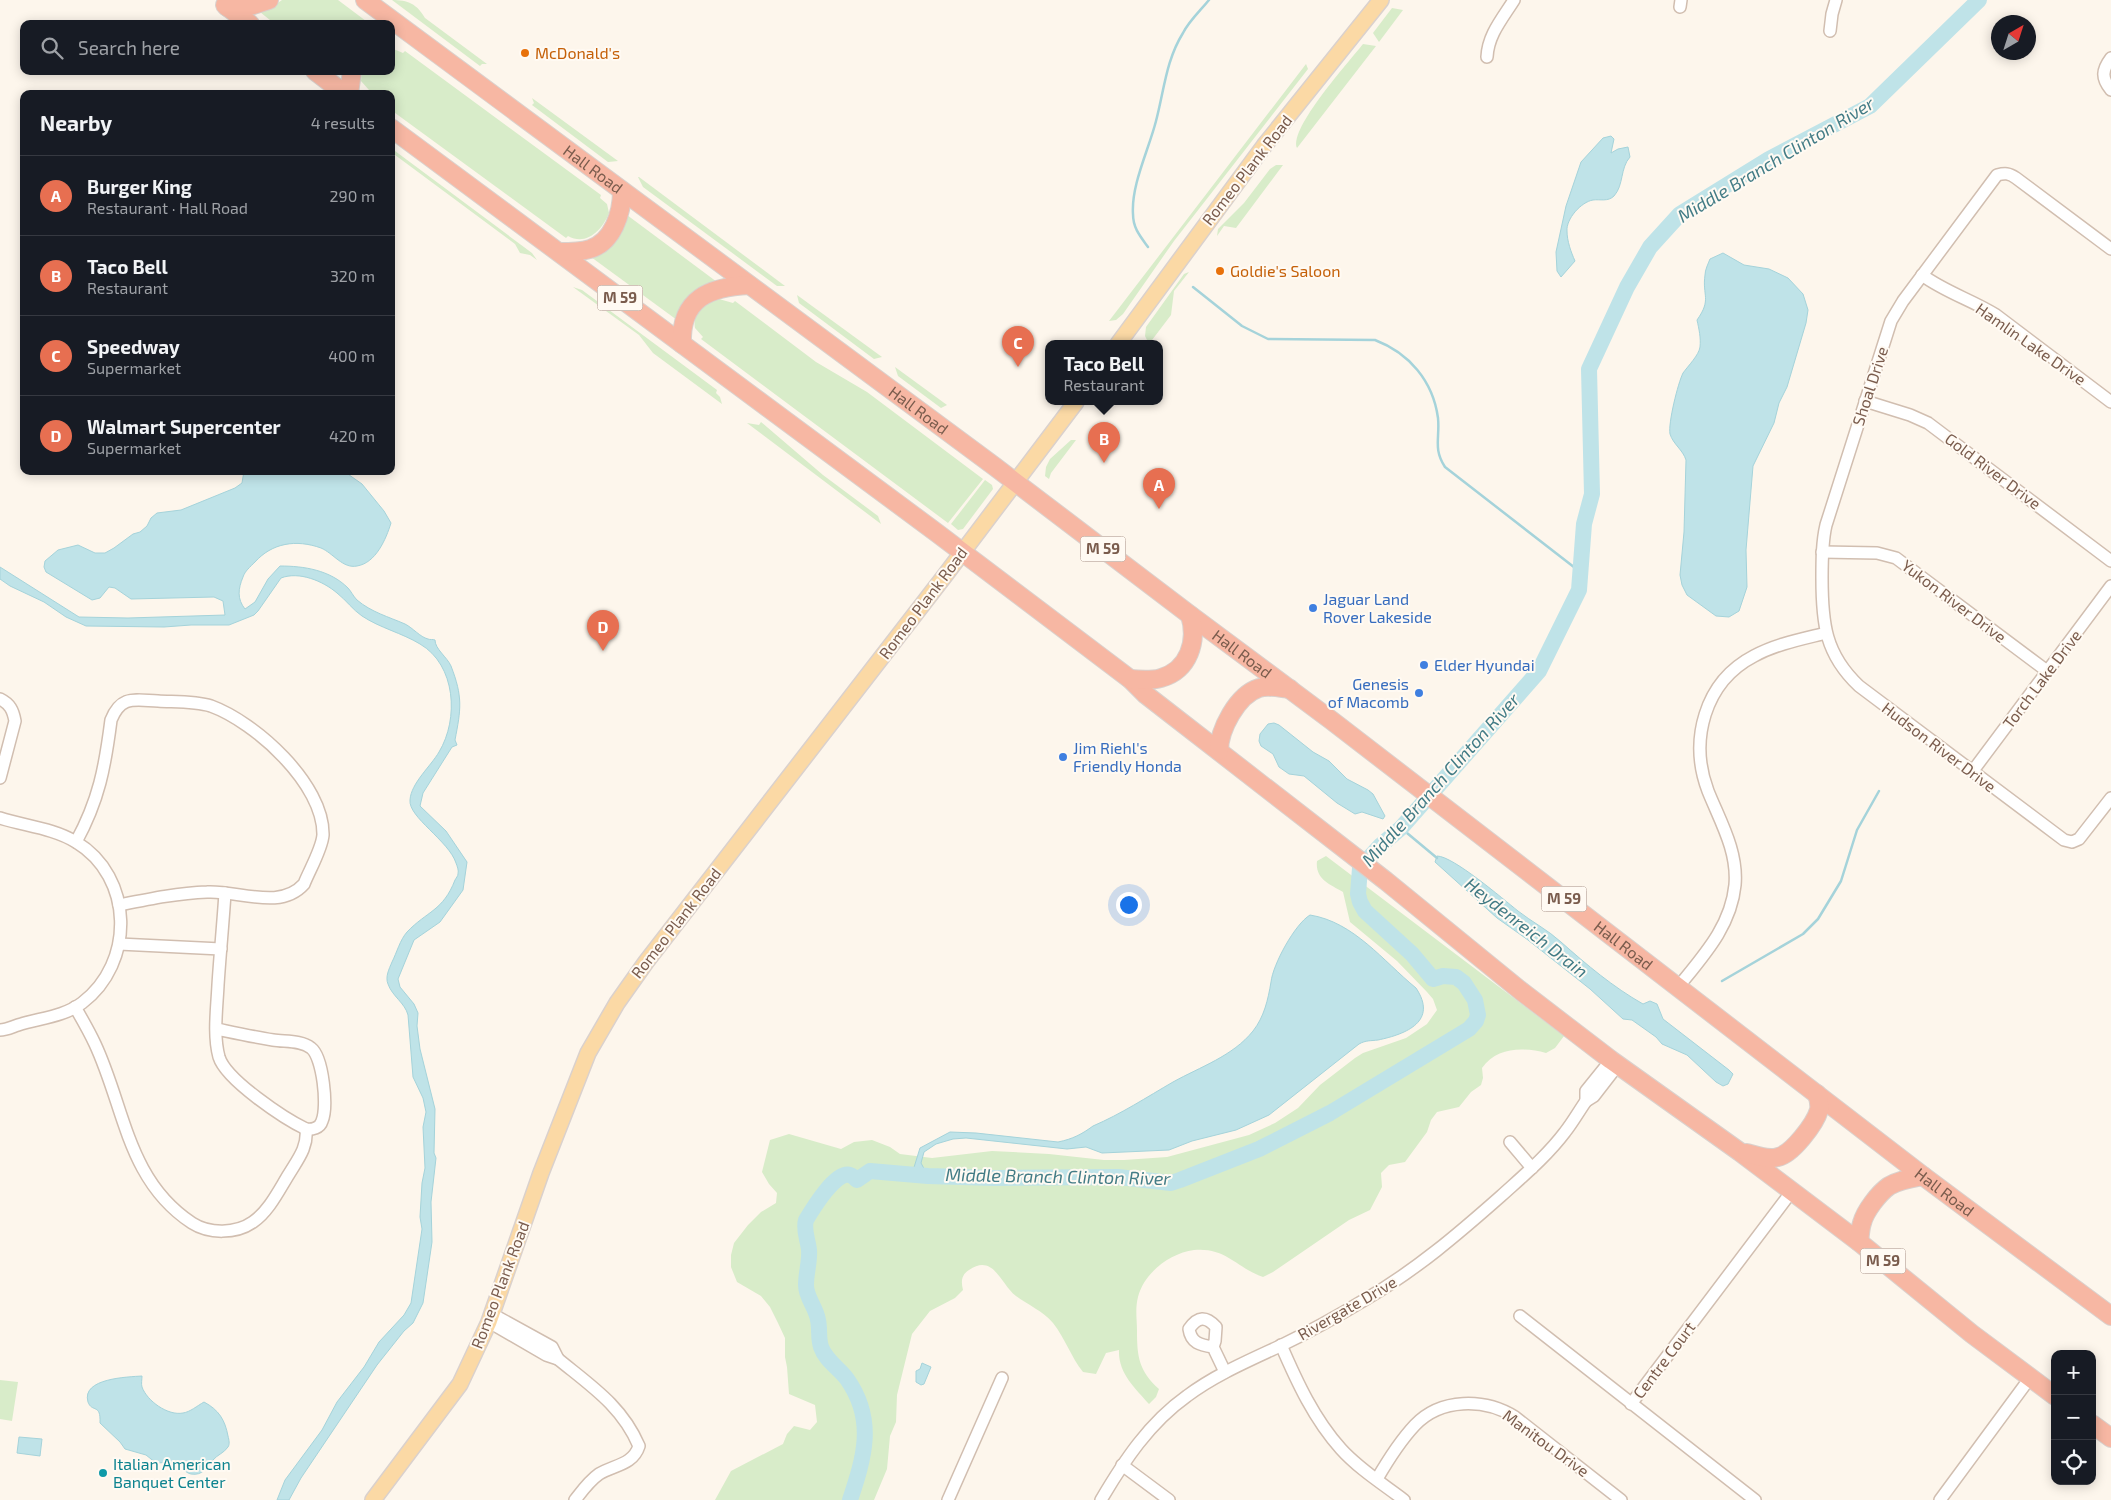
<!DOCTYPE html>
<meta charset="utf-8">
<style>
:root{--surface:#171b24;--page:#20242c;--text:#f1f3f6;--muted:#9ea1a6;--line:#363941;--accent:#e76f51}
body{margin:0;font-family:"Exo 2",sans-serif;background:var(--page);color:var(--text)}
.controls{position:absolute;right:15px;bottom:15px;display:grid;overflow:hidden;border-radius:10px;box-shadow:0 2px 12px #0003}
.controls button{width:45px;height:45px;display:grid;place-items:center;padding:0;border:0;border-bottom:1px solid var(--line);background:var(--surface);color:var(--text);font:25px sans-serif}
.compass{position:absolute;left:1991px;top:15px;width:45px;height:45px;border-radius:50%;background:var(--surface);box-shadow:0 2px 12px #0003;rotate:39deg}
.you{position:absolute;left:1128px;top:904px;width:18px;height:18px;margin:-12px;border:4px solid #fff;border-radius:50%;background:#1a73e8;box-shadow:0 0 0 8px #1a73e833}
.badge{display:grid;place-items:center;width:32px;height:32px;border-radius:50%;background:var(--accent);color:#fff;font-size:16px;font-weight:700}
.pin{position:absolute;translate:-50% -41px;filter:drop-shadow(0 1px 2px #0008)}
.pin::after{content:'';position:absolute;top:26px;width:18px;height:15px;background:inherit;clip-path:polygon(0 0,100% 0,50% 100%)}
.popup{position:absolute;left:1045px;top:340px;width:118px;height:65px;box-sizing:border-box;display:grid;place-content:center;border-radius:10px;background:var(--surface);filter:drop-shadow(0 1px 4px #0005);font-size:16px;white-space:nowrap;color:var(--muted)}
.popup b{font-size:19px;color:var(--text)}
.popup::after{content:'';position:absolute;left:50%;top:100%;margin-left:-10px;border:10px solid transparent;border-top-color:var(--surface)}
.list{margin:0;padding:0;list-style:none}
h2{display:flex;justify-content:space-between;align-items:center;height:65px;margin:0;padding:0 20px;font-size:21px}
h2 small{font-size:16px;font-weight:400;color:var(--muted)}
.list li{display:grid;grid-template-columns:32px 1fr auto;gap:15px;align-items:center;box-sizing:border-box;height:80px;padding:0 20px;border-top:1px solid var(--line)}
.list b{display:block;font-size:19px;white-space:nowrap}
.list p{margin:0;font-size:16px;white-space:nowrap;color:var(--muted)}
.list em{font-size:16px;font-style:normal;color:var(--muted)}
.icon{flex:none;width:28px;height:28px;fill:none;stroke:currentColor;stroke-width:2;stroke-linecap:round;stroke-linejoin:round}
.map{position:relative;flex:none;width:2111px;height:1500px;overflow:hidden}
.search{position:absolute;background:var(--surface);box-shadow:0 2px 12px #0003;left:20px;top:20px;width:375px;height:55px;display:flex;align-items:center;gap:12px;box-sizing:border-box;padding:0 18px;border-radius:10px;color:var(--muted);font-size:19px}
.panel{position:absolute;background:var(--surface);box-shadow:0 2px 12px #0003;left:20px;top:90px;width:375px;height:385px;border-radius:10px}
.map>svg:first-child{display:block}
.green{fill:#d8ecc9}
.water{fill:#bfe3e8;stroke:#a5d3da}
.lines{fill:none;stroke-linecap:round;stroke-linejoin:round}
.stream{stroke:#a5d3da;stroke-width:2.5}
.river{stroke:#bfe3e8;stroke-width:16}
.minor-casing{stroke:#d1beb0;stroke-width:14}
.major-casing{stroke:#dad1cd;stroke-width:18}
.highway-casing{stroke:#dad1cd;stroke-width:20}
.minor{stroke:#fff;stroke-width:11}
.major{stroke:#fbd9a5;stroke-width:15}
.highway{stroke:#f7b7a3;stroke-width:18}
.food-dot{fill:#e8710a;stroke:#fffaf3;stroke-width:2}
.shop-dot{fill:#3f7fe0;stroke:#fffaf3;stroke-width:2}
.culture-dot{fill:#0f9aa8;stroke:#fffaf3;stroke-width:2}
.labels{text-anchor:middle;stroke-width:4;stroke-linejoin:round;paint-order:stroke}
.shield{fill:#fffaf3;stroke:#a28b7f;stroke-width:1}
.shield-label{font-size:15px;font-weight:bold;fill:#7a5c4d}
.food-label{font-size:16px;fill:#c56008;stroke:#fffaf3;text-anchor:start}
.street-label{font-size:16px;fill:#7a5c4d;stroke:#fffaf3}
.shop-label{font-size:16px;fill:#366cbe;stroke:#fffaf3;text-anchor:start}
.culture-label{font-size:16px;fill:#0d838f;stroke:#fffaf3;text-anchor:start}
.water-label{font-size:18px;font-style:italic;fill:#437c86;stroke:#fffaf3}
</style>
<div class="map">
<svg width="2111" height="1500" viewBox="0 0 2111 1500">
<rect width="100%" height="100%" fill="#fdf6ec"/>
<g class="green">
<path d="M282,0h56l32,24h-95l-15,-12 -1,-1 16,-6z"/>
<path d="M392,0c16,0 25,4 33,18l62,46h-5l-2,2z"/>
<path d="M1392,8l11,2 -24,32 -6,-9z"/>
<path d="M1363,44l13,2 -79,102c-8,-20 52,-86 66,-104z"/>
<path d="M391,48l12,5 2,-2 196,144 -1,3 7,6 2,9c-7,18 -23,33 -41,23l-2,2 -175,-128v-16l-23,-2 1,-2 -8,-9 1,-10h29z"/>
<path d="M1306,64l2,5 -134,172 -51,73 -7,6 -7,1z"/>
<path d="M532,98l86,63 -10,1 -76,-57 2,-2z"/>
<path d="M391,148l141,105 5,7 -7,-5 -10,-2 -5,-9 -124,-92z"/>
<path d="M1276,165h7l-47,63 -12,-2 -7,10 1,-7 26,-26 26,-34z"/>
<path d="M638,177h1l146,109h-8l-134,-99z"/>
<path d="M627,215l90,67 -40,38 -86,-63z"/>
<path d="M1189,272l-15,19 -3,24 -22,29 -4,-8 1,-9 38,-53z"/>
<path d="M573,287l9,3 135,100 -1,3 4,4 2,7 -69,-51 -14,-18z"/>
<path d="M797,295l85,62 -8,2 -75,-56z"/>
<path d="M719,299l14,4 2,-2 81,61 51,30 116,87 -35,44 -247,-184 2,-2 -8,-9c-3,-14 11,-26 24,-29z"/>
<path d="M895,367l52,38 -6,3 -43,-32z"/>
<path d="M761,422l62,53 55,41 3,8 -134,-101 12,2z"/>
<path d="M1071,440h5l-25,33 -2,6 -4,-3 1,-9 4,-8z"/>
<path d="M985,480l7,5 1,4 -30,40 -5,1 -7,-6z"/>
<path d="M1326,856l238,180 -9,12 -9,5c-23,-6 -49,-6 -64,15l1,10 -2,7 -10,7 -12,15 -22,5 -6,8 -4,12 -22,30 -16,3 -8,8 1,14 -12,23 -21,10 -76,52 -10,5c-26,-9 -37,-30 -69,-27 -24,3 -50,23 -56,47 -3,12 -1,22 -1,34 0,26 2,40 22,58l-3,8 -7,7c-14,-16 -31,-31 -30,-54l-13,3 -10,21 -13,-2c-12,-15 -18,-34 -30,-49 -10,-12 -25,-18 -37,-27 -15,-11 -22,-43 -47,-26 -8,5 -8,12 -6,20l-8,8 -25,13 -18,23 -15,61 -1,27 -6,14 -3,33 -13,31h-159l16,-29 52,-27 4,-10 7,-8 16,4 7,-8 -2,-17 -26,-11 -2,-27 -2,-10v-19l-7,-15 -8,-16 -9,-11 -24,-14 -6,-15v-12l3,-12 14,-18 13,-13 15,-9 1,-10 -8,-9 -7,-12 8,-32 19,-6 52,15 13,-7 18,-2 18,7 10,7 32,4 60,-7 57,3 55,6h20l43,-3 82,-22 26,-12 23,-15 22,-23 35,-27 8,-5 43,-15 21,-14 10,-14 -4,-11 -6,-7 -30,-31 -47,-39 -7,-30c-14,-8 -28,-13 -26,-31z"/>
<path d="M0,1380l18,2 -6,39 -12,-2z"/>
</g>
<g class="water">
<path d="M1611,136l3,3 -3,14 7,-4 10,-2 2,10c-10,11 -6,28 -16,39 -6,6 -14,3 -21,4 -12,2 -27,19 -26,31 0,10 4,21 8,30l-14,16 -4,-6 -1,-19 10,-46 15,-44 22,-24z"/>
<path d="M1723,253l21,12 25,4 19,9 15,16 5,16 -2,13 -19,64 -8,16 -5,20 -21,43 -7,84 1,37 -8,24 -10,6 -13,-1 -29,-21 -5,-10 -2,-10 4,-43 2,-72c-3,-10 -13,-16 -16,-26 -2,-11 8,-51 13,-61 5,-7 16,-18 17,-26 1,-9 -1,-18 -3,-27 15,-21 5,-24 8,-45 0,-5 3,-11 5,-16z"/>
<path d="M244,471l101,1 17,12 22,27 7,12c-5,16 -15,40 -34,43 -14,3 -24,-13 -36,-18 -25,-9 -49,-5 -66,14 -5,5 -10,9 -12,15 -5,12 -6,22 2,32l10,-7 13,-23 12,-13c24,0 50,4 68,22 3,3 5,8 9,12 14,12 32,17 48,24 8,4 15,13 23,15 2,1 5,0 7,1 0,9 12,17 16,26 12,31 10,43 4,74l2,5 -5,2 -29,46 -3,13 26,25 21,31 -4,28 -23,32 -26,18 -16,39 2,8 14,17 4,9 -1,13 3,23 15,60 -1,44 2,5 -5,44 1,40 -9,61 -10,20 -9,8 -27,34 -76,113 -12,22h-12l8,-20 37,-50 15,-28 27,-35 15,-25 25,-27 7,-12 11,-74 -2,-12 2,-34 3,-15 -2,-41 3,-15 -3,-14 -10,-21 -5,-62c-3,-12 -16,-19 -20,-31 -3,-7 1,-15 4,-22 5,-10 8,-22 15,-30 20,-21 36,-21 48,-52 1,-2 3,-4 3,-6 1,-4 -1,-8 -2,-11 -7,-22 -48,-46 -46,-63 1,-17 21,-34 29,-48 20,-33 17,-87 -19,-108 -18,-11 -40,-16 -58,-28 -9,-6 -16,-16 -25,-23 -14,-12 -38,-22 -56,-15l-23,33 -4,4 -25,10h-38l-27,2 -78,-1 -20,-9 -22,-15 -34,-16 -10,-7v-12l79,50 49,1 97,-3 -2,-14 -9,-4 -83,2 -16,-11 -6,-1 -9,11 -8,2 -46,-28 -2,-5 1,-6 13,-11 20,-5 17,8h10l9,-5 19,-14 7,-2 7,-6 4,-8 6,-5 24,-3 54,-22 7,-5z"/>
<path d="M1274,723l5,2 34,27 16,9 18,18 21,11 5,4 12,22 -2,3 -21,-7 -7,2 -18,-11 -33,-27 -15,-2 -10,-7 -6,-13 -12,-8 -2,-5 1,-7 8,-10z"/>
<path d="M1437,856c16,0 66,43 81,55 14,11 30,19 43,31 26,23 52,45 82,62l7,-3 7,3 6,15 66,51 4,4 -5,10 -5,2 -7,-4 -29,-27 -25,-11 -6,-7 -24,-17 -9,-1 -33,-30 -62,-49 -31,-22 -62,-56z"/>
<path d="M1310,915c44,7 73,46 106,73 22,33 -9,46 -38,52 -7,1 -12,0 -19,4l-90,71 -33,15 -44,11 -23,9 -67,3 -16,-6 -19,2 -101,-11 -13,1 -17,5 -12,8 -3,11 7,13 -17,1 9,-29 30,-16 26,1 82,9c15,-3 24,-8 35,-16 28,-12 54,-29 80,-44 27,-15 60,-26 80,-51 11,-14 15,-31 18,-49 2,-18 24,-58 39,-67z"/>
<path d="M922,1363l9,4 -7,17 -3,1 -5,-3v-11l4,-2z"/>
<path d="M142,1376c0,3 -1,8 0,11 5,14 26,29 41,26 7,-1 14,-7 21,-11 15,8 21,18 24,34 1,4 2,8 0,11 -4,6 -11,8 -15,13 -6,7 -10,16 -22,14 -6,-1 -10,-8 -15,-12l-20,1 -10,-8 -21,-6 -5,-7 -20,-19c1,-20 -8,-10 -12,-21 -7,-24 40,-25 54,-26z"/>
<path d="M19,1437l23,2 -2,17 -23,-3z"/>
</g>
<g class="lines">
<g class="stream">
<path d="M1148,247c-8,-11 -15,-19 -15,-33 -2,-29 16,-65 23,-93 8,-30 10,-61 27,-88 6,-12 17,-22 26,-33"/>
<path d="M1193,287l49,39 26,13 107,1c34,13 58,41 63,78 2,20 -5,31 7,49l134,104"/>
<path d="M1401,828l36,30"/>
<path d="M1722,981l81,-47 15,-15 23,-38 16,-51 22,-39"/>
</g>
<path class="river" d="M850,1500c14,-42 26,-80 -3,-121 -8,-11 -21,-18 -26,-32 -3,-9 -1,-18 -3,-27 -2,-13 -12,-22 -12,-35 0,-12 4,-24 3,-35 -1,-10 -6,-20 -3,-30 6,-10 30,-50 44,-45 3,1 5,3 7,5l13,-9 58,5 66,2 124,-1 53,6 9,-3 79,-31 71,-36 139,-84 7,-8 2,-6 -3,-15 -11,-17 -8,-6 -13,-1 -10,3 -21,-25 -47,-43 -5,-9 -2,-8 2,-26 21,-23 20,-17 138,-157 40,-81 5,-66 8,-30 -3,-125 38,-82 23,-40 30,-33 89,-55 101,-53 109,-106"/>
<g class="minor-casing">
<g id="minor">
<path d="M1680,7l1,-7"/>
<path d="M1830,31l2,-17 4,-14"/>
<path d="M1487,57c1,-22 15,-38 27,-57"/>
<path d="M2111,58c-9,12 -10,20 0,32"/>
<path d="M2111,249l-95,-71c-7,-5 -11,-5 -19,-3l-94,126 -12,20 -65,204c-4,17 -4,35 -4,53 0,45 3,76 37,108l205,154 8,2 7,-3 32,-41"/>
<path d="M1922,275c23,17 50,25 74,40l115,87"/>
<path d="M1865,401l45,14 18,8 183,138"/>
<path d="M1822,552l55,1 19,5 151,113"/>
<path d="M0,699c10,5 13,11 15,22l-15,57"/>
<path d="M1972,772l139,-186"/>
<path d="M0,818c25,8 53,10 76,24 58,35 59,121 6,161 -19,14 -42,15 -64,22 -6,2 -12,5 -18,5"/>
<path d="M76,842c23,-42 29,-75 35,-122 10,-25 23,-20 47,-19 16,1 37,0 53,5 44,16 113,78 112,129 -1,14 -14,36 -19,49 -24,27 -66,6 -97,8 -29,1 -58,7 -88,13"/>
<path d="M119,944l102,5"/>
<path d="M1679,986c25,-31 52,-60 56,-101 3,-34 -15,-64 -27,-94 -19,-50 -4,-109 46,-135 22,-12 48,-17 72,-23"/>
<path d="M75,1007c7,12 14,24 20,37 30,64 32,136 97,179 17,11 44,11 61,-1 16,-11 26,-32 36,-48 9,-15 19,-27 17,-45"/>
<path d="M217,1029c19,4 37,8 56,11 12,2 28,0 38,8 12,9 17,59 11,73 -2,7 -10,9 -16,8 -21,-10 -80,-49 -87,-72 -6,-22 -2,-50 -1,-72 2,-31 5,-61 7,-92"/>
<path d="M1611,1060l-25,31v10l8,-5 24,-31"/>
<path d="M1510,1142l22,26"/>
<path d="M1520,1316l235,184"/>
<path d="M489,1322l57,33 12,4 -6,-12 -60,-33"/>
<path d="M1281,1345c16,37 33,74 60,104 18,20 42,35 63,51"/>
<path d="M1213,1347c-13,-2 -22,-4 -24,-18 9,-13 17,-13 27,-2l-1,14 -2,6 12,25"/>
<path d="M558,1359c33,27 64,47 81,87 -6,19 -25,19 -40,28 -10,7 -17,17 -24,26"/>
<path d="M1631,1404l161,-213"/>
<path d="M1122,1465l47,35"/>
<path d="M1377,1479c11,-19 23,-38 38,-54 26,-27 69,-27 100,-8l106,83"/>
<path d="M948,1500l54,-122"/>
<path d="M1101,1500c23,-39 48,-77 86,-104 28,-21 61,-35 93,-50 29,-14 58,-30 86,-47 50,-29 92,-65 135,-103 22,-20 46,-40 64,-64 8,-10 14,-21 21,-31"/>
<path d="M1940,1500l90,-122"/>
</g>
</g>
<g class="major-casing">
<g id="major">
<path d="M1118,344l146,-198 117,-146"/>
<path d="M373,1500l87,-116 29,-62 52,-149 47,-120 29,-50 29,-41 297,-384 133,-176"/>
</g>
</g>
<g class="highway-casing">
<g id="highway">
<path id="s1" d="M365,0l629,466 196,149 141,105 592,456 188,140"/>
<path d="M225,5l25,19"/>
<path d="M227,7l23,-1 19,-6"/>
<path d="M315,71l30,23"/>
<path d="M349,94l3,-23"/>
<path d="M391,128l546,405 193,146 15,15 241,187 135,110 90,69 129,92 119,90 113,92 83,62"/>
<path d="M559,252c10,0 21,0 31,-3 23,-7 32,-36 32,-58"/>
<path d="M682,344c-2,-46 28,-57 67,-59"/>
<path d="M1130,679c10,1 21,2 31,-1 28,-8 37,-37 29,-63"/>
<path d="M1219,751c0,-21 18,-56 40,-63 9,-3 21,0 31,1"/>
<path d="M1747,1153c10,3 21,7 31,4 14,-3 37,-33 41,-47 1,-6 0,-10 -2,-16"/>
<path d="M1859,1242c1,-6 1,-13 3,-19 3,-12 17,-30 27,-37 10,-6 23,-8 34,-10"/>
<path d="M2092,1424l19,14"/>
</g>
</g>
<use href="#minor" class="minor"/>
<use href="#major" class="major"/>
<use href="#highway" class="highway"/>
</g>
<g class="food-dot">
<circle cx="525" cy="53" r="5"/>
<circle cx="1220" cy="271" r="5"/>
</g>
<g class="shop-dot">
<circle cx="1313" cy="608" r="5"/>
<circle cx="1424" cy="665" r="5"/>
<circle cx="1419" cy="693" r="5"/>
<circle cx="1063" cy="757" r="5"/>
</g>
<circle class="culture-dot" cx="103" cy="1473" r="5"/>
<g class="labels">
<g class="shield">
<rect x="597.5" y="285.5" width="45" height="25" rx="4"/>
<rect x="1080.5" y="536.5" width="45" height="25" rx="4"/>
<rect x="1541.5" y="886.5" width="45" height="25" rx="4"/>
<rect x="1860.5" y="1248.5" width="45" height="25" rx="4"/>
</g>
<g class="shield-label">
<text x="620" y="303">M 59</text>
<text x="1103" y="554">M 59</text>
<text x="1564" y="904">M 59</text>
<text x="1883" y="1266">M 59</text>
</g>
<g class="food-label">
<text x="535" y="59">McDonald's</text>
<text x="1230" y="277">Goldie's Saloon</text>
</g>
<g class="street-label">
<text dy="6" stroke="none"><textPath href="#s1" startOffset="284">Hall Road</textPath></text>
<text transform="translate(1247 170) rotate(-52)" y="6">Romeo Plank Road</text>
<text transform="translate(2031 344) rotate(35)" y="6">Hamlin Lake Drive</text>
<text transform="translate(1870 386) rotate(-72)" y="6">Shoal Drive</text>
<text dy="6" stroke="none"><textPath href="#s1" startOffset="689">Hall Road</textPath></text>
<text transform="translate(1993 471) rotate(37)" y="6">Gold River Drive</text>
<text transform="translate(1954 601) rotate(37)" y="6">Yukon River Drive</text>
<text transform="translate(923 603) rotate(-53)" y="6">Romeo Plank Road</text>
<text dy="6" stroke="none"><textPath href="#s1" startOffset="1094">Hall Road</textPath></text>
<text transform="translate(2042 679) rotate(-53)" y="6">Torch Lake Drive</text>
<text transform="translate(1939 747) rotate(37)" y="6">Hudson River Drive</text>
<text transform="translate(676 923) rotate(-52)" y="6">Romeo Plank Road</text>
<text dy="6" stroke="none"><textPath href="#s1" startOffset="1574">Hall Road</textPath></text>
<text dy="6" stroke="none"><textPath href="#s1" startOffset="1979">Hall Road</textPath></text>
<text transform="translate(500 1285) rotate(-69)" y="6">Romeo Plank Road</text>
<text transform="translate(1347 1308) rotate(-30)" y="6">Rivergate Drive</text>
<text transform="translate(1664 1360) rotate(-53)" y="6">Centre Court</text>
<text transform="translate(1546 1443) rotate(36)" y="6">Manitou Drive</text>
</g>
<g class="shop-label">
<text x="1323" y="605">Jaguar Land<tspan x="1323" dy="18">Rover Lakeside</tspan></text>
<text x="1434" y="671">Elder Hyundai</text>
<text x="1409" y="690" text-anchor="end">Genesis<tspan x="1409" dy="18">of Macomb</tspan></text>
<text x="1073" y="754">Jim Riehl's<tspan x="1073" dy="18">Friendly Honda</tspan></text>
</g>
<g class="culture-label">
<text x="113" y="1470">Italian American<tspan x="113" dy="18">Banquet Center</tspan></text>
</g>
<g class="water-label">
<text transform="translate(1776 160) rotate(-31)" y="6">Middle Branch Clinton River</text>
<text transform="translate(1441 780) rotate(-48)" y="6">Middle Branch Clinton River</text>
<text transform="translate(1526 928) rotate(38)" y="6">Heydenreich Drain</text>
<text transform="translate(1058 1177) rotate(1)" y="6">Middle Branch Clinton River</text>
</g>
</g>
</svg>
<div class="controls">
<button>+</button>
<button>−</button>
<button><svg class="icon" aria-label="locate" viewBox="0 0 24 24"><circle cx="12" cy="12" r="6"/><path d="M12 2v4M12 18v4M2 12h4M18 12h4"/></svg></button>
</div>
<svg class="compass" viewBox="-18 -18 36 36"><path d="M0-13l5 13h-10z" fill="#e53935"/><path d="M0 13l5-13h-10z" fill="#9ea1a6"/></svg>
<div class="you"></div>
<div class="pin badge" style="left:1159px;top:509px">A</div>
<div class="pin badge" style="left:1104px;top:463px">B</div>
<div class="popup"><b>Taco Bell</b>Restaurant</div>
<div class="pin badge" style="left:1018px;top:367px">C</div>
<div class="pin badge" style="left:603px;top:651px">D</div>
<div class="search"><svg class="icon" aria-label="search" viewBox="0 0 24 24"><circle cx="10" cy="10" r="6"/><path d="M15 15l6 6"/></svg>Search here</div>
<section class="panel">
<h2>Nearby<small>4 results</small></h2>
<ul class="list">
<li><span class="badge">A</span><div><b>Burger King</b><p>Restaurant · Hall Road</p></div><em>290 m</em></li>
<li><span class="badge">B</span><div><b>Taco Bell</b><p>Restaurant</p></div><em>320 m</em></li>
<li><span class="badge">C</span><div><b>Speedway</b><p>Supermarket</p></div><em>400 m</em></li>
<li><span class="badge">D</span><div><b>Walmart Supercenter</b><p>Supermarket</p></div><em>420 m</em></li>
</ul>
</section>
</div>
